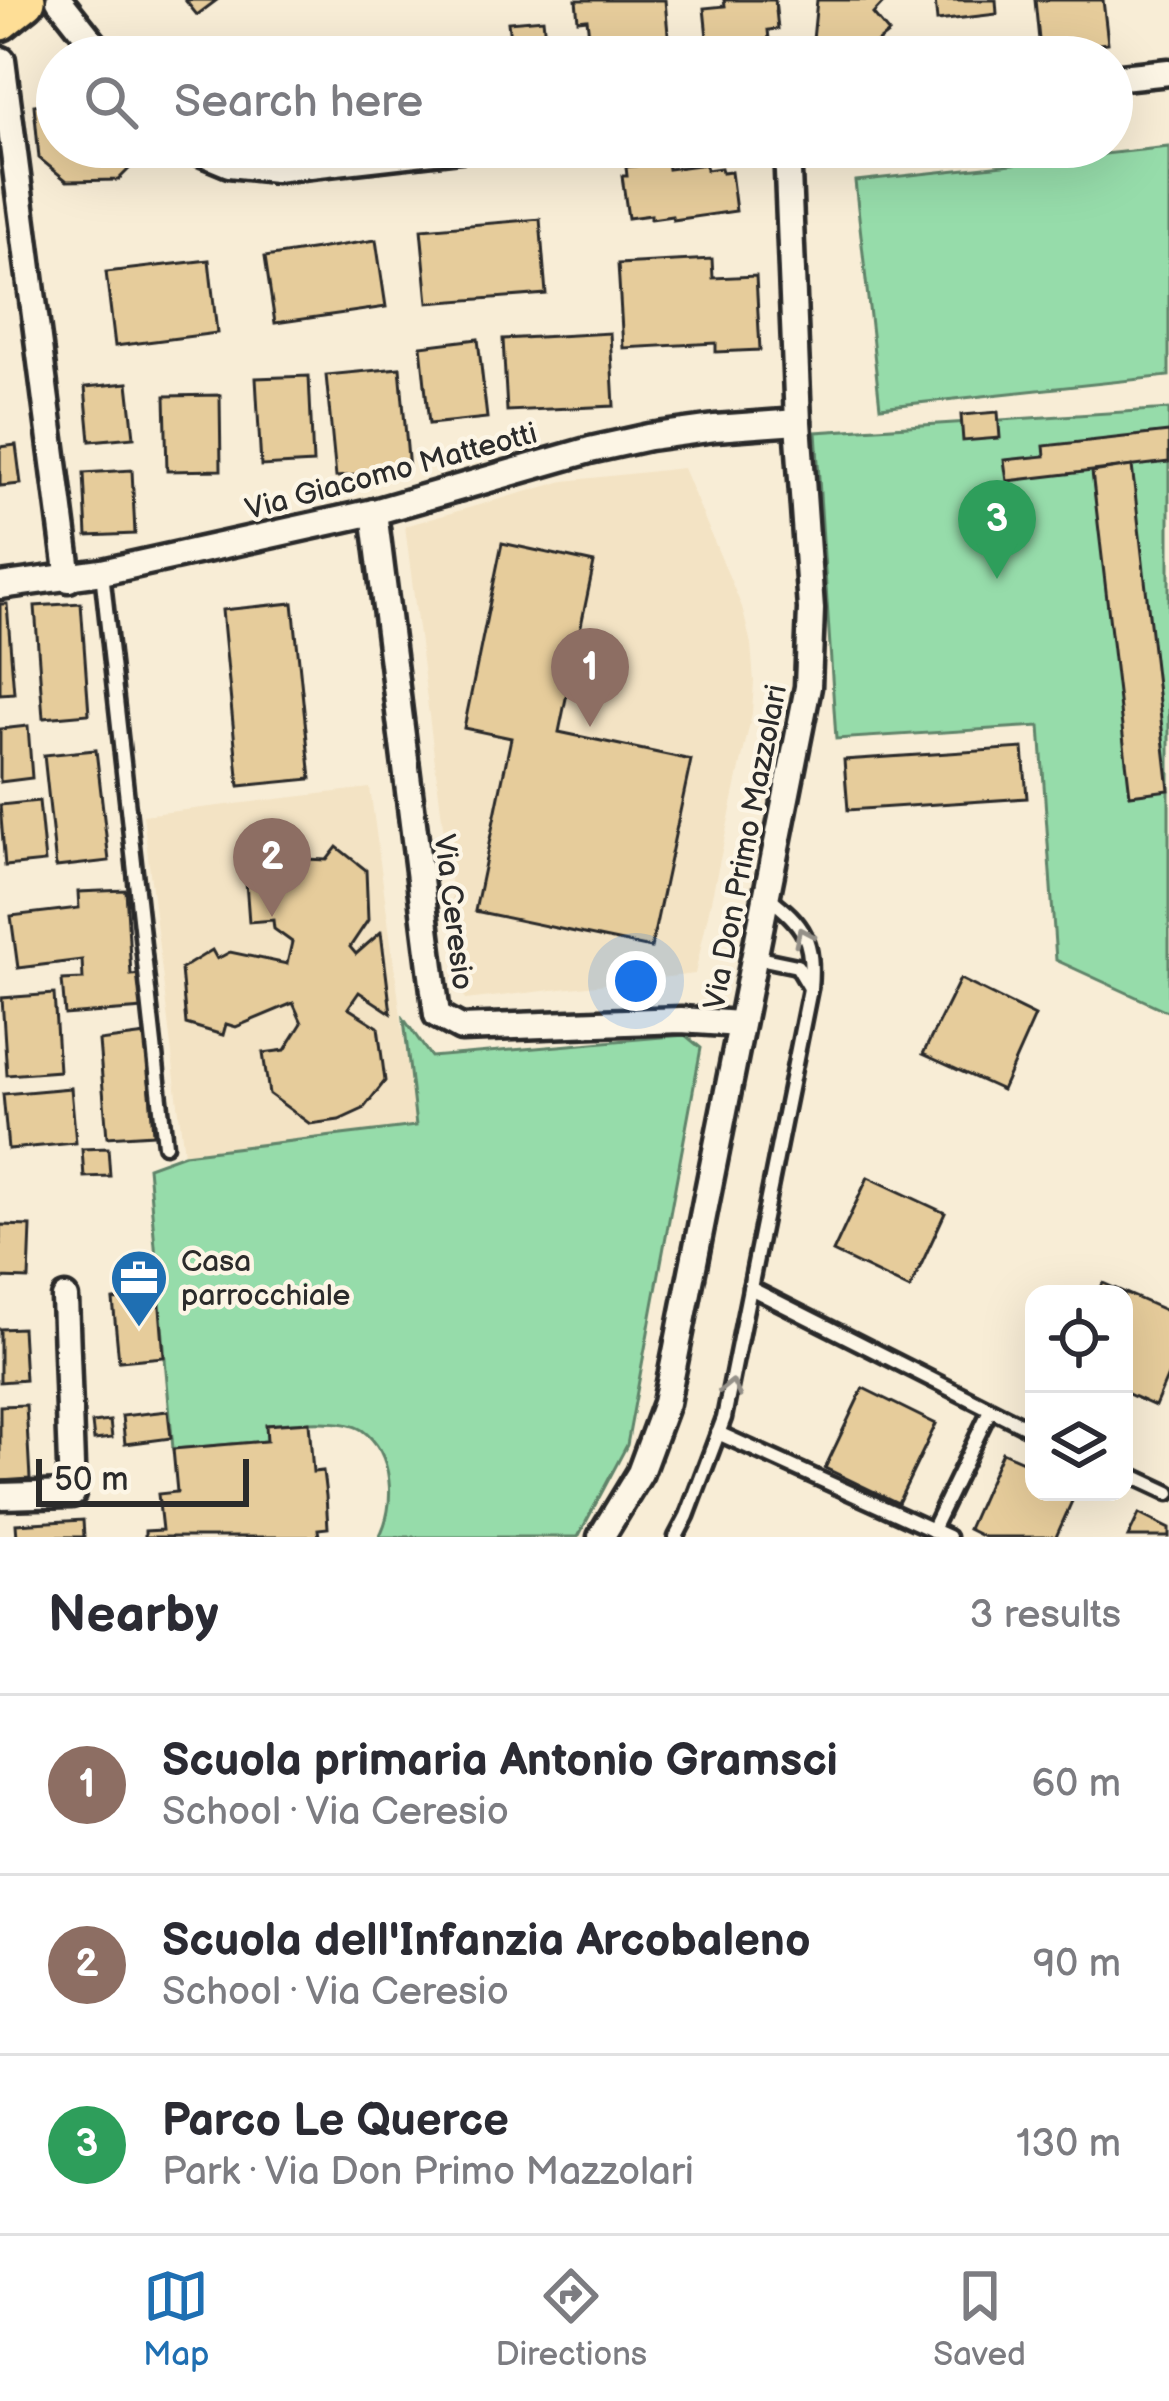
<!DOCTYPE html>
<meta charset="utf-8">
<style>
:root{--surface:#fff;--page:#f2f2f3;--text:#2b2b33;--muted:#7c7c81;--line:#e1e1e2;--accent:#1f6fb2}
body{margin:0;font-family:"Balsamiq Sans",sans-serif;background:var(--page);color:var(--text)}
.controls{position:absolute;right:36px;bottom:36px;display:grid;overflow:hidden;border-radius:24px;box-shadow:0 12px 48px #0002}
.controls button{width:108px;height:108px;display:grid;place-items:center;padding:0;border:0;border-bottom:3px solid var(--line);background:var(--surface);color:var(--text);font:60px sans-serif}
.scale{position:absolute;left:36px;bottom:30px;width:213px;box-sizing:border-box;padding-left:12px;border:6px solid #2b2b2b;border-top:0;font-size:33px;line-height:42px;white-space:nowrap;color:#2b2b2b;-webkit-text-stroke:9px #fcf5e5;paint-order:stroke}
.you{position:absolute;left:636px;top:981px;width:42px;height:42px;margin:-30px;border:9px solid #fff;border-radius:50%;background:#1a73e8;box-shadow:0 0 0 18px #1a73e833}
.badge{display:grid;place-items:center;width:78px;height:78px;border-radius:50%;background:var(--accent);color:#fff;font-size:39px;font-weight:700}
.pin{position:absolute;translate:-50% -99px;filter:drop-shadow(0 3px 6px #0008)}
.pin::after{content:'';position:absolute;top:63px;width:42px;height:36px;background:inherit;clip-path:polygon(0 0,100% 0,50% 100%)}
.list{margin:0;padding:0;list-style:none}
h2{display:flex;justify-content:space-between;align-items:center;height:156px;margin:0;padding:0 48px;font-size:51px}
h2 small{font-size:39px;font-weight:400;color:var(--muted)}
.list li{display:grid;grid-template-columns:78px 1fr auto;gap:36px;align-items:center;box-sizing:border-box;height:180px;padding:0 48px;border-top:3px solid var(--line)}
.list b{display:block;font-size:45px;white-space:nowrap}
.list p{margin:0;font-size:39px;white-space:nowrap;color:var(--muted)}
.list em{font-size:39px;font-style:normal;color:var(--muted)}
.icon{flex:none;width:66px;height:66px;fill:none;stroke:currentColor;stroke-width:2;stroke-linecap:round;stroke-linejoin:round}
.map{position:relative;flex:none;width:1169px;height:1537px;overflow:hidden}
.search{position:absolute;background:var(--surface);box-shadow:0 12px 48px #0002;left:36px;right:36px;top:36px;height:132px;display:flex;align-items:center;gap:30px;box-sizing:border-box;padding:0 42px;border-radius:66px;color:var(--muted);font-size:45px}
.sheet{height:696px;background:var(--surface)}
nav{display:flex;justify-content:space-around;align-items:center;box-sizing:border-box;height:168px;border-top:3px solid var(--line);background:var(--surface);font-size:33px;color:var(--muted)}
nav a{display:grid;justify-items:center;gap:6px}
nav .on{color:var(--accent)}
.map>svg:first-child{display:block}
.built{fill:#f3e3c4}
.green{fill:#96dcaa;stroke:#60846a;stroke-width:3}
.building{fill:#e6cc9b;stroke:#2b2b2b;stroke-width:3}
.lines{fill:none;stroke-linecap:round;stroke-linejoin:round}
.lane-casing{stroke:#2b2b2b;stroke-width:21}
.street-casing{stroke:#2b2b2b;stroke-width:33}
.primary-casing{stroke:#2b2b2b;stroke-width:48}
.lane{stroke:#fcf5e5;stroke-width:12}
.street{stroke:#fcf5e5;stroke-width:24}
.primary{stroke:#fede96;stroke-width:39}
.oneway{stroke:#949088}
.labels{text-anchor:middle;stroke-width:9;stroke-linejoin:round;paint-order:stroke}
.street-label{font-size:30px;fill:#2b2b2b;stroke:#fcf5e5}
.poi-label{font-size:30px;fill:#2b2b2b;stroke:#fcf5e5;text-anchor:start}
</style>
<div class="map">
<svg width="1169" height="1537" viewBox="0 0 1169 1537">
<rect width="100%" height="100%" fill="#f8edd6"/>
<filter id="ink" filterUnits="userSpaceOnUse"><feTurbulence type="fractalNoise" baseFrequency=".00833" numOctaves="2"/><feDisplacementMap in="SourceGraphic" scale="24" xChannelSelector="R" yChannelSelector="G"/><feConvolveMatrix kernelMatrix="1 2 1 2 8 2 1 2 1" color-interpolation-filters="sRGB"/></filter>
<g filter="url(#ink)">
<g class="built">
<path d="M683,468l59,139 9,37 3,38 -2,31 -57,261 -230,26 -60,-474 159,-45z"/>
<path d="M370,788l46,338 -232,28 -41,-339z"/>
</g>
<g class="green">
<path d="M1169,147v229l-289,31 -25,-226z"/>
<path d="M1169,409v603l-113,-52 -16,-234 -204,13 -20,-307z"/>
<path d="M404,1019l27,38 254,-22 16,13 -74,397 -49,92h-199c17,-31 15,-84 -17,-107 -19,-13 -72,-7 -95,-5v16l-94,8 -25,-282 36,-13 232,-28z"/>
</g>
<g class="building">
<path d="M185,0h32l-20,15z"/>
<path d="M576,0h89l4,45 -78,8 -4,-34 -9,1z"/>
<path d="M724,0h51l3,29 -10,1 3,27h-62l-5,-49 21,-2z"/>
<path d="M817,0h69l-13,14 16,19 -29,23 -9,-12 -38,-4z"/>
<path d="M935,0h61l1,14 -60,7z"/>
<path d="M1035,0h68l5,43 -68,7z"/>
<path d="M543,19l4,38h-62v-5l26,-3 -3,-27z"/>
<path d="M57,102v45h56l17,21 -12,12 -51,1 -28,-23 -5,-53z"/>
<path d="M667,162l1,7 38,-5v6l15,-2 1,5 9,-1 5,39 -63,9 -1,-4 -21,3v-4l-23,3 -6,-42h5l-1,-9z"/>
<path d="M540,219l6,75 -118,9 -7,-74z"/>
<path d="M376,240l10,67 -111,16 -10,-66z"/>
<path d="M712,259l1,19 43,-2 4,74 -44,2v-9l-93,5 -5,-84z"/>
<path d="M209,260l8,73 -102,13 -9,-74z"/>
<path d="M610,333l4,73 -107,5 -4,-72z"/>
<path d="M478,339l9,79 -58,6 -8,-78z"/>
<path d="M400,368l9,102 -73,7 -10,-102z"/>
<path d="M309,376l4,87 -52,3 -5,-88z"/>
<path d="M128,383l6,54 -44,4 -5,-54z"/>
<path d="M220,395l1,75 -54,1 -2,-75z"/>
<path d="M998,412l2,26 -37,3 -2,-26z"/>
<path d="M1169,432v30l-162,19 -3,-21 41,-4 -1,-10z"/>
<path d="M16,445l5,39 -21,2v-39z"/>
<path d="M1132,466l37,324 -39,5 -38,-323z"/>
<path d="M132,470l3,64 -48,2 -3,-63z"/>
<path d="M502,543l92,20 -35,169 132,28 -40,188 -176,-37 36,-173 -47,-10z"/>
<path d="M81,603l8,111 -46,4 -8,-112z"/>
<path d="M293,603l18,176 -72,7 -17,-176z"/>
<path d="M0,604h7l7,89 -14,1z"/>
<path d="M28,726l4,52 -32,4v-53z"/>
<path d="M1023,748l4,50 -179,12 -4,-50z"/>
<path d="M96,750l13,111 -53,6 -12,-112z"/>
<path d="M39,801l6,61 -40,4 -5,-61z"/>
<path d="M290,843l15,16 22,1 10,-13 29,23 2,50 -18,27 6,7 25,-22 10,81 -32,-21 -11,16 30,19 7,54 -22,28 -24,11 -29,4 -41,-30 -6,-41 22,-3 17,-27 -9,-20 -57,24 -10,-3 -3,11 -37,-11 -5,-55 31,-19 5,9 13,-7 57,12 5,-22 -18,-13 -1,-9 -24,2 -3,-40 28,-36z"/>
<path d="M126,890l5,85 10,-1 2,35 -78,6 -3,-35 21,-1 -1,-19 -64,8 -7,-52 68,-8 -1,-16z"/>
<path d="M960,979l75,37 -33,74 -79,-36z"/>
<path d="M54,994l5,77 -52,4 -5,-77z"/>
<path d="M146,1035l7,99 -46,3 -8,-96z"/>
<path d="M71,1088l5,55 -68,6 -5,-55z"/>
<path d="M108,1148l2,28 -26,1 -2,-28z"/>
<path d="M868,1177l77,36 -35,76 -77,-37z"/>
<path d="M0,1225l31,1 -2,53 -29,-1z"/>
<path d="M1103,1283l66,29v61l-14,33 -31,-14v-98h-26z"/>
<path d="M159,1296l5,61 -45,4 -6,-61z"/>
<path d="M22,1328l3,52 -25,2v-53z"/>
<path d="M863,1388l73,36 -38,79 -73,-35z"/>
<path d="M26,1405l4,74 -30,2v-75z"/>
<path d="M168,1411l3,27 -46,6 -3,-28z"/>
<path d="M110,1421l2,17 -18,2 -2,-17z"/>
<path d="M309,1422l4,50 10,-1 3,25 2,32 -10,1 1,8h-174v-6l17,-1 -4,-36 19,-2 -4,-43 94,-8 -1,-16z"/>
<path d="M1002,1452l32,14v26h42l-20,45h-72l-16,-8z"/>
<path d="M1139,1514l30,15v8h-41z"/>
<path d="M83,1520l1,17h-67l-1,-13z"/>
</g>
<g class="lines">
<g class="lane-casing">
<g id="lane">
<path d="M102,572l63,573"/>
<path d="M754,957l43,9 13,22"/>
<path d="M750,1288l284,143"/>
<path d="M718,1433l230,104"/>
<path d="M1124,1472l45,21"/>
<path d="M932,1530l58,-120"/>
<path d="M676,1537l11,-21 37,-98 86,-429c4,-49 -5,-64 -43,-93"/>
</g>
</g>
<g class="street-casing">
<g id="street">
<path d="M59,0l45,57"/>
<path d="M2,60l67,519"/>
<path d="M1112,78l57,-6"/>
<path d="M188,147l41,17 46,5 193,-22"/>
<path d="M374,512l63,503 24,13 220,-8 59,4"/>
<path d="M0,586l102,-14 272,-60 216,-62 59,-13 66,-9 83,-6"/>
<path d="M0,1496l72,-2 -7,-196"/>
<path d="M601,1537l39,-64 26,-70 142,-716 3,-78 -13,-187 -11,-275"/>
</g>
</g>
<g class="primary-casing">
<path id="primary" d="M0,20l25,-20"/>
</g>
<use href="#lane" class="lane"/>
<use href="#street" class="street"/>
<use href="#primary" class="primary"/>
</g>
<defs><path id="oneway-chevron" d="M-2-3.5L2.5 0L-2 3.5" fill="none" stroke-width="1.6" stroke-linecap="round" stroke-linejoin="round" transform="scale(3)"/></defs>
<g class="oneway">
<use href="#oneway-chevron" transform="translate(803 936) rotate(-115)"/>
<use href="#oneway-chevron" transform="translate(731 1388) rotate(-77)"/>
</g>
</g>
<defs>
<g id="office-pin" transform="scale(3)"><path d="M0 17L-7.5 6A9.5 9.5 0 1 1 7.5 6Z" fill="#1f6fb2" stroke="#fcf5e5"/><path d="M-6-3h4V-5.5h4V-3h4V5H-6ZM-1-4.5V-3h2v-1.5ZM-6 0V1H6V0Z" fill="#fff"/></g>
</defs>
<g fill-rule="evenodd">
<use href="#office-pin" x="139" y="1278"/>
</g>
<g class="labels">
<g class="street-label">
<text transform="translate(391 471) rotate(-15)" y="10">Via Giacomo Matteotti</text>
<text transform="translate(745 847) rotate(-79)" y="10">Via Don Primo Mazzolari</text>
<text transform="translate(454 912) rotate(83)" y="10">Via Ceresio</text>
</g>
<g class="poi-label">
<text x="181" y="1271">Casa<tspan x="181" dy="34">parrocchiale</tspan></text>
</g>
</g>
</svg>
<div class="controls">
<button><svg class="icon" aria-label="locate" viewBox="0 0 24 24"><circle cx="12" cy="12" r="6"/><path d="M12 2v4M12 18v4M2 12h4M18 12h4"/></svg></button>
<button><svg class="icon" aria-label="layers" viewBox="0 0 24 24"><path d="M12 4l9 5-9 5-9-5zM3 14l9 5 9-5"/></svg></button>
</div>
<div class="scale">50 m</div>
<div class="you"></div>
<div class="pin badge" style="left:590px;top:727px;background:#8d6e63">1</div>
<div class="pin badge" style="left:272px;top:917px;background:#8d6e63">2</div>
<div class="pin badge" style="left:997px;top:579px;background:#2e9e5b">3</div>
<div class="search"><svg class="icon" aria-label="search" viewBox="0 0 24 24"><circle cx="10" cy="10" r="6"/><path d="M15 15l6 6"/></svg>Search here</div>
</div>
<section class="sheet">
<h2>Nearby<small>3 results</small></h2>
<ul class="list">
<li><span class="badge" style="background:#8d6e63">1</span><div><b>Scuola primaria Antonio Gramsci</b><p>School · Via Ceresio</p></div><em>60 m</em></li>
<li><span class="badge" style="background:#8d6e63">2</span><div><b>Scuola dell'Infanzia Arcobaleno</b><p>School · Via Ceresio</p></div><em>90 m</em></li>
<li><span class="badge" style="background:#2e9e5b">3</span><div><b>Parco Le Querce</b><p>Park · Via Don Primo Mazzolari</p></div><em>130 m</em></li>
</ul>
</section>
<nav>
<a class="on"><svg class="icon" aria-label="map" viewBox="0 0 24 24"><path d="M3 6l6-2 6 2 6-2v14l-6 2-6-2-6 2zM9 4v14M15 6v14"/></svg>Map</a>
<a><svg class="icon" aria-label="directions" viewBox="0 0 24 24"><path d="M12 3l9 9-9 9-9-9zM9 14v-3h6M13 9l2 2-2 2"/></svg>Directions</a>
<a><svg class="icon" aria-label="saved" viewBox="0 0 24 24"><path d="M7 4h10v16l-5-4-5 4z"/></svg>Saved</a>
</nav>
